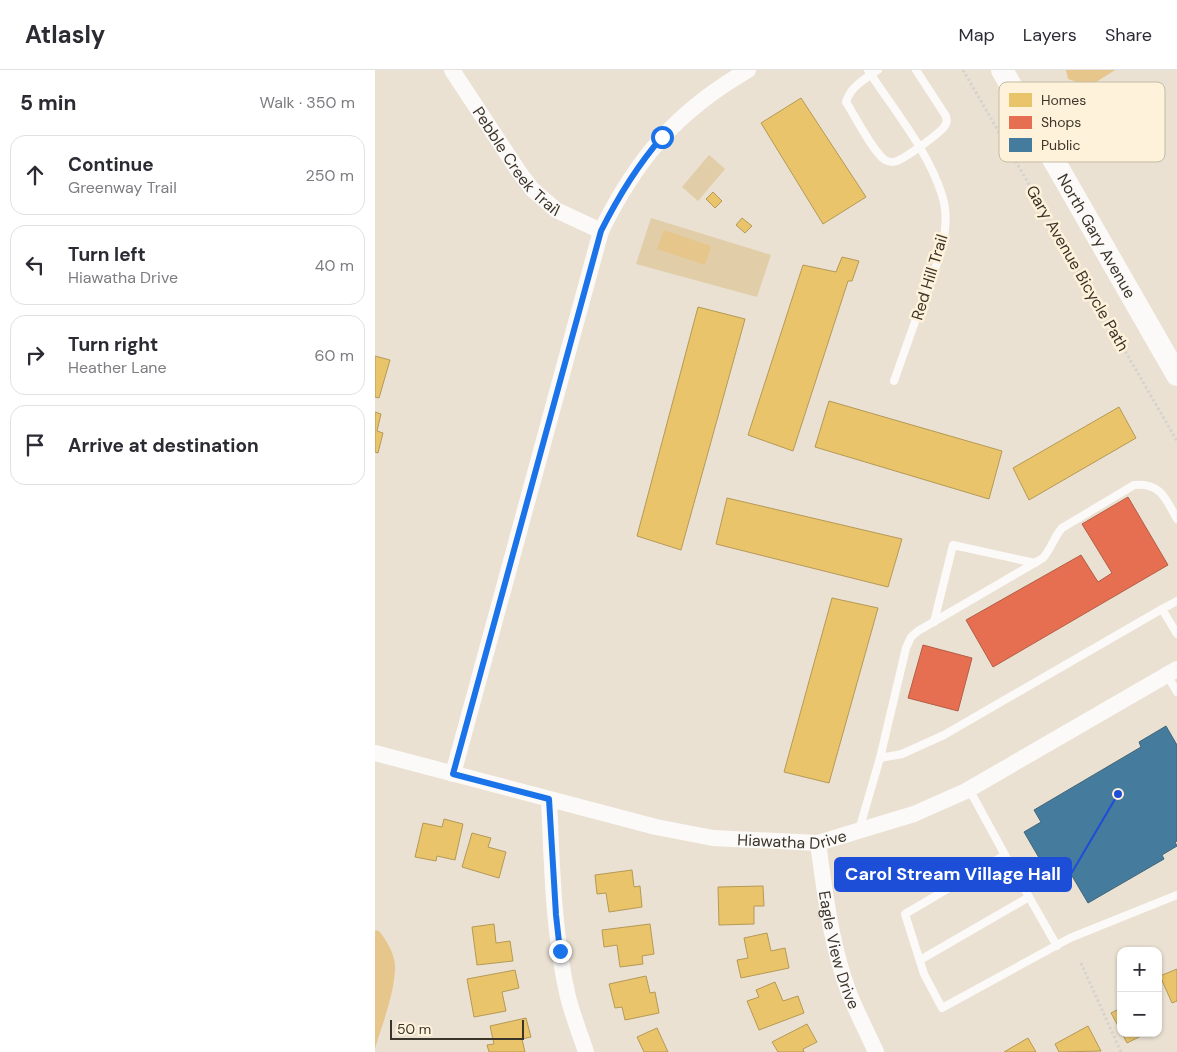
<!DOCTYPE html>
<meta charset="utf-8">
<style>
:root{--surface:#fff;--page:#f2f2f3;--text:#2b2b33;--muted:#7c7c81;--line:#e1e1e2}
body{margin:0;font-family:"DM Sans",sans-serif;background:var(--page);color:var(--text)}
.controls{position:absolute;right:15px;bottom:15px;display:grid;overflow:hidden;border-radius:10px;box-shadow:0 1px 4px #0004}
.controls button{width:45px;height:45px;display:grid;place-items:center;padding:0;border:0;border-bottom:1px solid var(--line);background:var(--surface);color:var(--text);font:25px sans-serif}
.scale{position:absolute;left:15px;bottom:12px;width:134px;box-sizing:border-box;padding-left:5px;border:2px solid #3b3429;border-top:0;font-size:14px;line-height:18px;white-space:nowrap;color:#3b3429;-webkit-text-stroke:4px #fff2da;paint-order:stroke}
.stop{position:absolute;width:15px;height:15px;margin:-11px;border:4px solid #1a73e8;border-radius:50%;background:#fff}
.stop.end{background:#1a73e8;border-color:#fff;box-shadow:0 1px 5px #0008}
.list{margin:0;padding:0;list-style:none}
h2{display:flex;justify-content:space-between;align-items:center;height:65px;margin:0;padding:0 20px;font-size:21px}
h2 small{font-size:16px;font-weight:400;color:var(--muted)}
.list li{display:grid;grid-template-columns:32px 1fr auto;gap:15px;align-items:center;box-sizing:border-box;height:80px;margin:0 10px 10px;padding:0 10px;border:1px solid var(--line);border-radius:15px}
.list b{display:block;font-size:19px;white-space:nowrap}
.list p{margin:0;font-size:16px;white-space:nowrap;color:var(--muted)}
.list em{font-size:16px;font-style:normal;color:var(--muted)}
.icon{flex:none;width:28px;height:28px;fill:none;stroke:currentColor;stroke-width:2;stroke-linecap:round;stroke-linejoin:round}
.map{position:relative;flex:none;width:802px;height:982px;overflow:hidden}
header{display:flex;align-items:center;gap:30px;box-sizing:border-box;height:70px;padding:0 25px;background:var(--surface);border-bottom:1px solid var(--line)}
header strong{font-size:24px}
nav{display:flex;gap:28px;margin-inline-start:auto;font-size:18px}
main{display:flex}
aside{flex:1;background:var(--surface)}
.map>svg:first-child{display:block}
.green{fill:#e1cda8}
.water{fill:#e7c68b}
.homes{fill:#e9c46a;stroke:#b59956}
.shops{fill:#e76f51;stroke:#b35d45}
.public{fill:#457b9d;stroke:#42667a}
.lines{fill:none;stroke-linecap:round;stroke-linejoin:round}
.path{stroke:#d6d3cf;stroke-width:3;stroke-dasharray:2.5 2.5;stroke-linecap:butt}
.lane{stroke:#fcfaf8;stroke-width:8}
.street{stroke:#fcfaf8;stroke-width:16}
.secondary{stroke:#fcfaf8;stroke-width:22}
.route{stroke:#1a73e8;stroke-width:6}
.labels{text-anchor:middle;stroke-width:5;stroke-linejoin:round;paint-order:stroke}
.street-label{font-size:16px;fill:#3b3429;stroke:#fff2da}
.key{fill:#fff2da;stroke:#c4b9a5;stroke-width:1}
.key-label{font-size:14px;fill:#3b3429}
.leader{fill:none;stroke:#1d4ed8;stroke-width:2}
.callout-dot{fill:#1d4ed8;stroke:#fff2da;stroke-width:2}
.callout{fill:#1d4ed8;stroke:#1d4ed8;stroke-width:2}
.callout-label{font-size:18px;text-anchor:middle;font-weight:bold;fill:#fff}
</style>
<header>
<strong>Atlasly</strong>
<nav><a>Map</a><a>Layers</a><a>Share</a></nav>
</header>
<main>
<aside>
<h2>5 min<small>Walk · 350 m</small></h2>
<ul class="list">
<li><svg class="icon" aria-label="ahead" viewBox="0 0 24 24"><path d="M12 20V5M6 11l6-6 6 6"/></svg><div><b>Continue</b><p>Greenway Trail</p></div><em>250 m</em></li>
<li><svg class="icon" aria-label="left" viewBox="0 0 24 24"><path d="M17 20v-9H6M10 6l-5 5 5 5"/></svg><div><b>Turn left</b><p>Hiawatha Drive</p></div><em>40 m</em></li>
<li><svg class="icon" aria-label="right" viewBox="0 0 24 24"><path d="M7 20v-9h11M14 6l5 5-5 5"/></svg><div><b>Turn right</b><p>Heather Lane</p></div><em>60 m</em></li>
<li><svg class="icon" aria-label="arrive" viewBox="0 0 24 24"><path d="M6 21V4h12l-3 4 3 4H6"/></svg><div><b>Arrive at destination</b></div></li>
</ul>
</aside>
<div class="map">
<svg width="802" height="982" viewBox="0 0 802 982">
<rect width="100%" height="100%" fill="#eae1d2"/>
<g class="green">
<path d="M334,85l16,14 -27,32 -16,-14z"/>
<path d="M276,148l120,37 -14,42 -121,-33z"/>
</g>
<g class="water">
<path d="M691,0h49l-25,16 -22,-7z"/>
<path d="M289,160l47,16 -6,19 -48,-16z"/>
<path d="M0,860l4,1c8,10 17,25 16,38 -1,27 -13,55 -20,80z"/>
</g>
<g class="homes">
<path d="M426,28l65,99 -43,27 -62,-101z"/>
<path d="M338,122l9,9 -7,7 -9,-9z"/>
<path d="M367,148l10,8 -7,7 -9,-8z"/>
<path d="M467,187l17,4 -7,20h-4l-55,170 -45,-16 55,-170 33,7z"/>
<path d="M323,237l47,12 -64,231 -44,-14z"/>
<path d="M0,286l15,4 -11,38 -4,-1z"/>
<path d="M454,331l173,50 -13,48 -174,-52z"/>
<path d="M744,337l17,31 -107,62 -16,-32z"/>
<path d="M0,342l6,2 -4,17 6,2 -5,20 -3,-1z"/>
<path d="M352,428l175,41 -14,48 -172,-43z"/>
<path d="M457,528l46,10 -49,175 -45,-11z"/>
<path d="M69,749l19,5 -8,36 -18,-4 -1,5 -21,-4 8,-34 19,4z"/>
<path d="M97,763l19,5 -3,9 18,5 -7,26 -37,-11z"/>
<path d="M257,800l2,17 6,-1 2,21 -33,5 -3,-19 -9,1 -2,-19z"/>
<path d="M388,816l1,20h-10v18l-35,1 -1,-38z"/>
<path d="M119,854l2,19 14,-2 3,20 -36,4 -5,-38z"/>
<path d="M275,854l4,30 -12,2 1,8 -23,3 -3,-22 -13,2 -2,-17z"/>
<path d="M392,863l4,18 14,-3 4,20 -48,10 -4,-18 11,-2 -4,-20z"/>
<path d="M802,899v32l-5,2 -12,-27z"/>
<path d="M140,900l4,18 -17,4 4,19 -32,6 -7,-38z"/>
<path d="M271,906l4,17 5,-1 4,21 -34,7 -3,-13 -7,1 -6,-24z"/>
<path d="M400,912l8,19 15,-5 6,17 -45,17 -12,-29 12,-4 -3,-7z"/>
<path d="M746,938v23l-10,-18z"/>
<path d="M151,948l5,19 -9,2 3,13h-36l-2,-7 7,-1 -4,-18z"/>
<path d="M432,954l10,18 -14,7 1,3h-26l-6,-10z"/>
<path d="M713,956l13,25 -42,1 -4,-8z"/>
<path d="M282,958l11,24h-24l-7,-15z"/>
<path d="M747,963h23v1l-18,9z"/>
<path d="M653,968l8,14h-32z"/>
</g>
<g class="shops">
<path d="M753,427l40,68 -175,102 -27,-47 115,-65 17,27 14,-9 -30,-49z"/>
<path d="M548,575l49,13 -14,53 -50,-13z"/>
</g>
<path class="public" d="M791,656l11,19v96l-2,1 2,4 -15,9 2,4 -76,44 -26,-44 -17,9 -21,-36 17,-10 -7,-12 107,-63 -2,-5z"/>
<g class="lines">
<g class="path">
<path d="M588,0l214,371"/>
<path d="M706,893l40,89"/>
</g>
<g class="lane">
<path d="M493,0c25,39 60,80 74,125 12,37 -8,76 -21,110 -9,26 -18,51 -27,76"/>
<path d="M503,0c-12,8 -28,17 -32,32 9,14 27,50 39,58 4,2 8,3 12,1 8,-3 42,-27 47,-34 4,-5 3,-10 0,-14l-28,-43"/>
<path d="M787,539l15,-8"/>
<path d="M559,552l19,-77 82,18"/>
<path d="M792,605l10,17"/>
<path d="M505,688l26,-110 5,-11 7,-6 125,-73c8,-9 11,-21 19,-30l72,-43c26,-3 32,14 43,34"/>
<path d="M594,719l36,66 -100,59 19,60 18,34 128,-70 107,-43"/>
<path d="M484,760l21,-72 22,-4 42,-19 218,-126 15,25"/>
<path d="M630,785l52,91"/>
<path d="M545,890l109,-63"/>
</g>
<g class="street">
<path id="s1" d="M77,0l67,102 13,17 24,21 45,21"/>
<path id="s2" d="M0,683l281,74 57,11 105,5 96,-29 52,-23 211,-122"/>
<path d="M78,704l148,-543c36,-73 76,-120 147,-161"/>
<path d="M174,729c3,66 4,134 19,198 5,19 12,37 18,55"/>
<path id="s3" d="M443,773c7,51 13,102 31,150 8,20 18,39 27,59"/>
</g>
<path class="secondary" id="s4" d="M627,0l175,305"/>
</g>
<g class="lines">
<path class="route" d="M185,881l-4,-36 -7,-116 -96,-25 148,-543c17,-34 36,-65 61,-94"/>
</g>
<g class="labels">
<g class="street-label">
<text dy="6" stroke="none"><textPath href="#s1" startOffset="112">Pebble Creek Trail</textPath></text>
<text dy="6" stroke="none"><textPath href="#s4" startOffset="191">North Gary Avenue</textPath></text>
<text transform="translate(703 198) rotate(60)" y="6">Gary Avenue Bicycle Path</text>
<text transform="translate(554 207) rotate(-73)" y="6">Red Hill Trail</text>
<text dy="6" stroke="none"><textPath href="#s2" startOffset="428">Hiawatha Drive</textPath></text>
<text dy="6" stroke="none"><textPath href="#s3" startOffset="109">Eagle View Drive</textPath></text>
</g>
</g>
<rect x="624" y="12" width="166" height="80" rx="8" class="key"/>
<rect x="634" y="23" width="23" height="14" fill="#e9c46a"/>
<rect x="634" y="46" width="23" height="13" fill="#e76f51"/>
<rect x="634" y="68" width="23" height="14" fill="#457b9d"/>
<g class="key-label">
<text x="666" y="35">Homes</text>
<text x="666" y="57">Shops</text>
<text x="666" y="80">Public</text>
</g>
<path class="leader" d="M743 724L696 804"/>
<circle class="callout-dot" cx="743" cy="724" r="5"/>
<rect class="callout" x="460" y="788" width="236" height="33" rx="5"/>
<g class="callout-label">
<text x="578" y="810">Carol Stream Village Hall</text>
</g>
</svg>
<div class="controls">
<button>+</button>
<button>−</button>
</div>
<div class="scale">50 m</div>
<div class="stop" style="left:287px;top:67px"></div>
<div class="stop end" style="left:185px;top:881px"></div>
</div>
</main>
